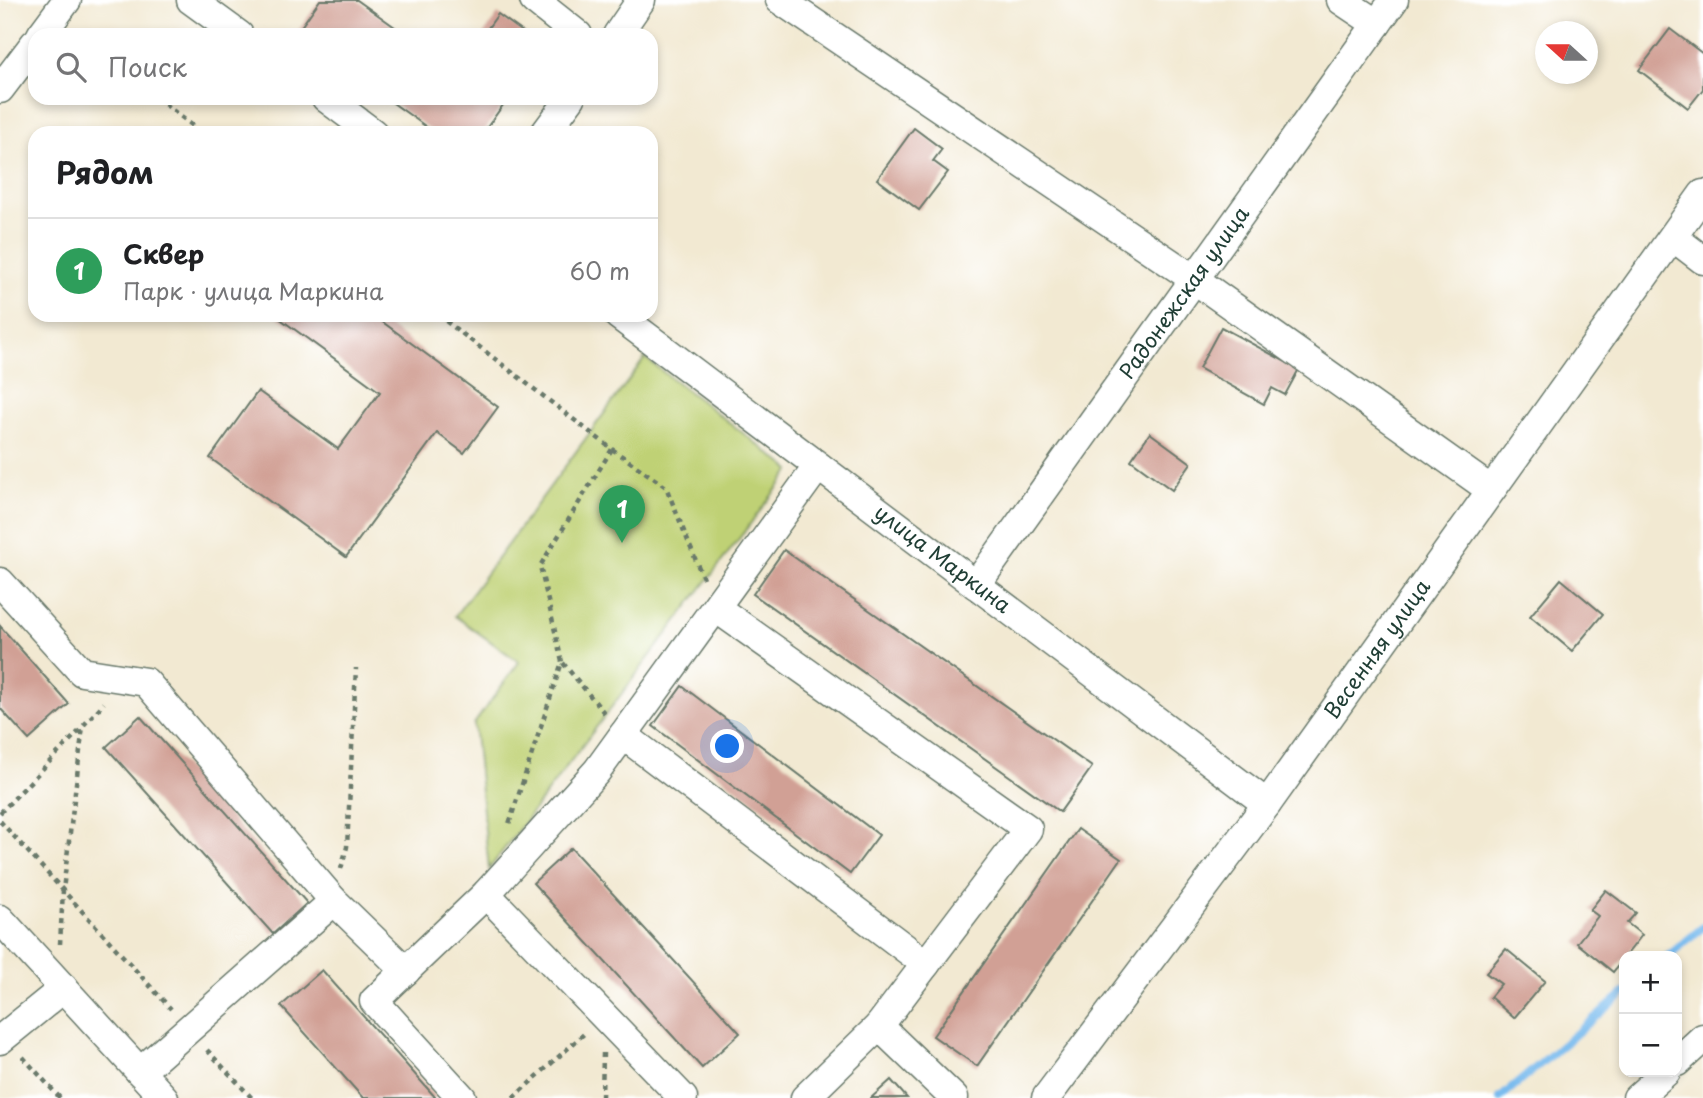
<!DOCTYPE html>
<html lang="ru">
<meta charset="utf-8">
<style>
:root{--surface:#fff;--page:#f2f2f2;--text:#202124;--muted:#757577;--line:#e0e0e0;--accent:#1f6fb2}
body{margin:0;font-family:"Playpen Sans",sans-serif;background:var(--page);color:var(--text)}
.controls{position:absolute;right:21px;bottom:21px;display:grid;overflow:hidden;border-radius:14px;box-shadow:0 4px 10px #0003}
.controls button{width:63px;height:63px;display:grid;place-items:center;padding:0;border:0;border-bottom:2px solid var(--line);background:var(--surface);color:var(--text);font:35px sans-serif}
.compass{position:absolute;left:1535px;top:21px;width:63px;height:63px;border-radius:50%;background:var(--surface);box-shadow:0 4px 10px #0003;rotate:291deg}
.you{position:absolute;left:728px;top:747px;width:24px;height:24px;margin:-18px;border:5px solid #fff;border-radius:50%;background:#1a73e8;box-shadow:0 0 0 10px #1a73e833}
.badge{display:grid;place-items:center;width:46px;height:46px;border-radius:50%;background:var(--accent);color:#fff;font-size:23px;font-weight:700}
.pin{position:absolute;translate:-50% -58px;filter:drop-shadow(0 2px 4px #0008)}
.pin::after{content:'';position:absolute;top:37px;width:24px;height:21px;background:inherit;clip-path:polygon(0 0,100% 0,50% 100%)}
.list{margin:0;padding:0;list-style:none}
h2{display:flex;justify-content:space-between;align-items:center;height:91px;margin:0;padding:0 28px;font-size:30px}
h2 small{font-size:23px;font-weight:400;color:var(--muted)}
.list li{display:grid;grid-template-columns:46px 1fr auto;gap:21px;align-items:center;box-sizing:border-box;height:105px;padding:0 28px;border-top:2px solid var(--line)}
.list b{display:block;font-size:26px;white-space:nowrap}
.list p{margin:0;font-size:23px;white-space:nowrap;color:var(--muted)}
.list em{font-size:23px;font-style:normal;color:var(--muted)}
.icon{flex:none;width:38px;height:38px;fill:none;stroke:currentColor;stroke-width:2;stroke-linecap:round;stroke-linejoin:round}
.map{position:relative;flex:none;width:1703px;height:1098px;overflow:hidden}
.search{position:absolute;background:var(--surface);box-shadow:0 4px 10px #0003;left:28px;top:28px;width:630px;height:77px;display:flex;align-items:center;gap:18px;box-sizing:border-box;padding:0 24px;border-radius:21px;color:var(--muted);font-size:26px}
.panel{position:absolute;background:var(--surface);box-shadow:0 4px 10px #0003;left:28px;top:126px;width:630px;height:196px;border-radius:21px}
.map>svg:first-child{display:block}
.green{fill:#bfd175;stroke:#6f8754;stroke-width:2}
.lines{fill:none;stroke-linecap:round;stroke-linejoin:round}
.stream{stroke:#79bbee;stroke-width:8}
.building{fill:#d1a095}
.minor-casing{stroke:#69796b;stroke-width:31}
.path{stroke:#69796b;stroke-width:4.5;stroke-dasharray:5 5;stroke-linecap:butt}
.minor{stroke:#fff;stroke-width:28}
.labels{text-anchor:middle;stroke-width:5;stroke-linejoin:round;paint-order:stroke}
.street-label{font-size:21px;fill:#1f3d34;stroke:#fff}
</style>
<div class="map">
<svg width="1703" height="1098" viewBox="0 0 1703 1098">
<rect width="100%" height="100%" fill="#fff"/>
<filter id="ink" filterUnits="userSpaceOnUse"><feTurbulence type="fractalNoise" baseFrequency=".0143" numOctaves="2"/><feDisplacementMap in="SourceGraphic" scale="14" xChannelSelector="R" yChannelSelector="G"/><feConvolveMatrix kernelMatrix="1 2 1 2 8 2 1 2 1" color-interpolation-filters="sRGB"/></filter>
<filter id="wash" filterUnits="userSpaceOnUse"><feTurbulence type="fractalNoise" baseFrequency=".00686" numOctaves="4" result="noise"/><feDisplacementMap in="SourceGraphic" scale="28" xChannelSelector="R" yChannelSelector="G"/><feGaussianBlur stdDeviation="1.57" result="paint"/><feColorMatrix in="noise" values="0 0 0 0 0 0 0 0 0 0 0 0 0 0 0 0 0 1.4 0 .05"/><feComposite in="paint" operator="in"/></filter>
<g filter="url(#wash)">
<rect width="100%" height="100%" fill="#f2e9d2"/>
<path class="green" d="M645,358l146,112 -302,399 -15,-145 45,-62 -64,-46z"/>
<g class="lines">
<g class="stream">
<path d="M1668,956l35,-29"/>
<path d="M1500,1098l124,-105"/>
</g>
</g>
<g id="blocks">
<g class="building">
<path d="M320,0h37l49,35h-108l-2,-1z"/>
<path d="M498,14l29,21h-44z"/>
<path d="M1670,29l33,25v35l-15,19 -49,-38z"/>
<path d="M386,98h122l-25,35h-48z"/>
<path d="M914,128l28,21 -9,12 15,11 -29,38 -42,-31z"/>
<path d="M275,315h98l125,92 -34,46 -27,-20 -91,124 -136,-99 48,-67 80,58 42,-57z"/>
<path d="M1221,327l78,42 -14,26 -13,-7 -8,16 -65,-36z"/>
<path d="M1150,433l41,30 -19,27 -41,-30z"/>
<path d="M784,550l308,217 -32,45 -307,-218z"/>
<path d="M1561,579l42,35 -31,37 -42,-35z"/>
<path d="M0,626l69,78 -40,36 -29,-32z"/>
<path d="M682,686l197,149 -29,39 -197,-148z"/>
<path d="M140,716l167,187 -34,31 -167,-187z"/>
<path d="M1078,829l43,30 -144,207 -44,-30z"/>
<path d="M571,848l169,185 -38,35 -169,-185z"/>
<path d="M1606,890l30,23 -9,10 15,12 -29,37 -36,-29 21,-27 -8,-6z"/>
<path d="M1506,949l39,32 -31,37 -24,-21 11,-13 -15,-11z"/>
<path d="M322,970l114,128h-73l-82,-92z"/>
<path d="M891,1080l16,18h-36z"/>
</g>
</g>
</g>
<g filter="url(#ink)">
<use href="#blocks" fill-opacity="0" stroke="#69796b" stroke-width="2"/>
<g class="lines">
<g class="minor-casing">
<g id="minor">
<path d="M191,0l48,35"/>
<path d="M534,0l44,35"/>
<path d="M780,0l414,279 297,211"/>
<path d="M1341,0l36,24"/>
<path d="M41,35l26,-35"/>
<path d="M617,35l24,-35"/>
<path d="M0,89l35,-46"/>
<path d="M326,98l47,35"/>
<path d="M545,133l26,-35"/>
<path d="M1673,237l30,23"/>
<path id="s1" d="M618,315l649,489"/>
<path d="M0,582l82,90 64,10 188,219 72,70"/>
<path id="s2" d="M976,585l418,-585"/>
<path d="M716,608l312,221 -149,197"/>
<path d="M623,735l303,229"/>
<path d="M486,894l197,204"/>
<path d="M0,919l164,179"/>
<path d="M0,1040l64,-52"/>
<path d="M1677,1062l26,-24"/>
<path d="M140,1072l194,-171"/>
<path d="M462,1098l-88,-97 112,-107 111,-123 221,-305"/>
<path d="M805,1098l74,-72 75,72"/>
<path id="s3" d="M1046,1098l221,-294 436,-610"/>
<path d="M1637,1098l29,-26"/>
</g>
</g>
<g class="path">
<path d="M157,98l45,35"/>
<path d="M438,315l174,134 -72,117 22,96 -54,165"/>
<path d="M612,449l54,38 37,91"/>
<path d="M563,663l43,52"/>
<path d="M0,813l83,-86"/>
<path d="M0,821l171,188"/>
<path d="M341,869l6,-22 9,-179"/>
<path d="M60,944l3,-54 20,-164 21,-23"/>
<path d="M207,1050l45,48"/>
<path d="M23,1057l37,41"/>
<path d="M513,1098l72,-65"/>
<path d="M602,1098l1,-45"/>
</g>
<use href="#minor" class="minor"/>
</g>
</g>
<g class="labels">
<g class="street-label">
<text dy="7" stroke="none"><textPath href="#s2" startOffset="359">Радонежская улица</textPath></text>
<text dy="7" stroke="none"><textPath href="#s1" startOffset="406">улица Маркина</textPath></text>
<text dy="7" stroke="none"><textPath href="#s3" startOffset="558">Весенняя улица</textPath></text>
</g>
</g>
</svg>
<div class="controls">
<button>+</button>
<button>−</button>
</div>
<svg class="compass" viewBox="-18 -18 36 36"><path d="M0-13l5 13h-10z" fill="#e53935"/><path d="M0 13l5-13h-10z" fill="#757577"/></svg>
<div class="you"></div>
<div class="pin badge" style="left:622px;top:543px;background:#2e9e5b">1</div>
<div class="search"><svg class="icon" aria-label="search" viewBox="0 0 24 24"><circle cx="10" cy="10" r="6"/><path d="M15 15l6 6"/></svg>Поиск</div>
<section class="panel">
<h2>Рядом<small></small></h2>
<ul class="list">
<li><span class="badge" style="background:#2e9e5b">1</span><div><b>Сквер</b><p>Парк · улица Маркина</p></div><em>60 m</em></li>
</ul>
</section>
</div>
